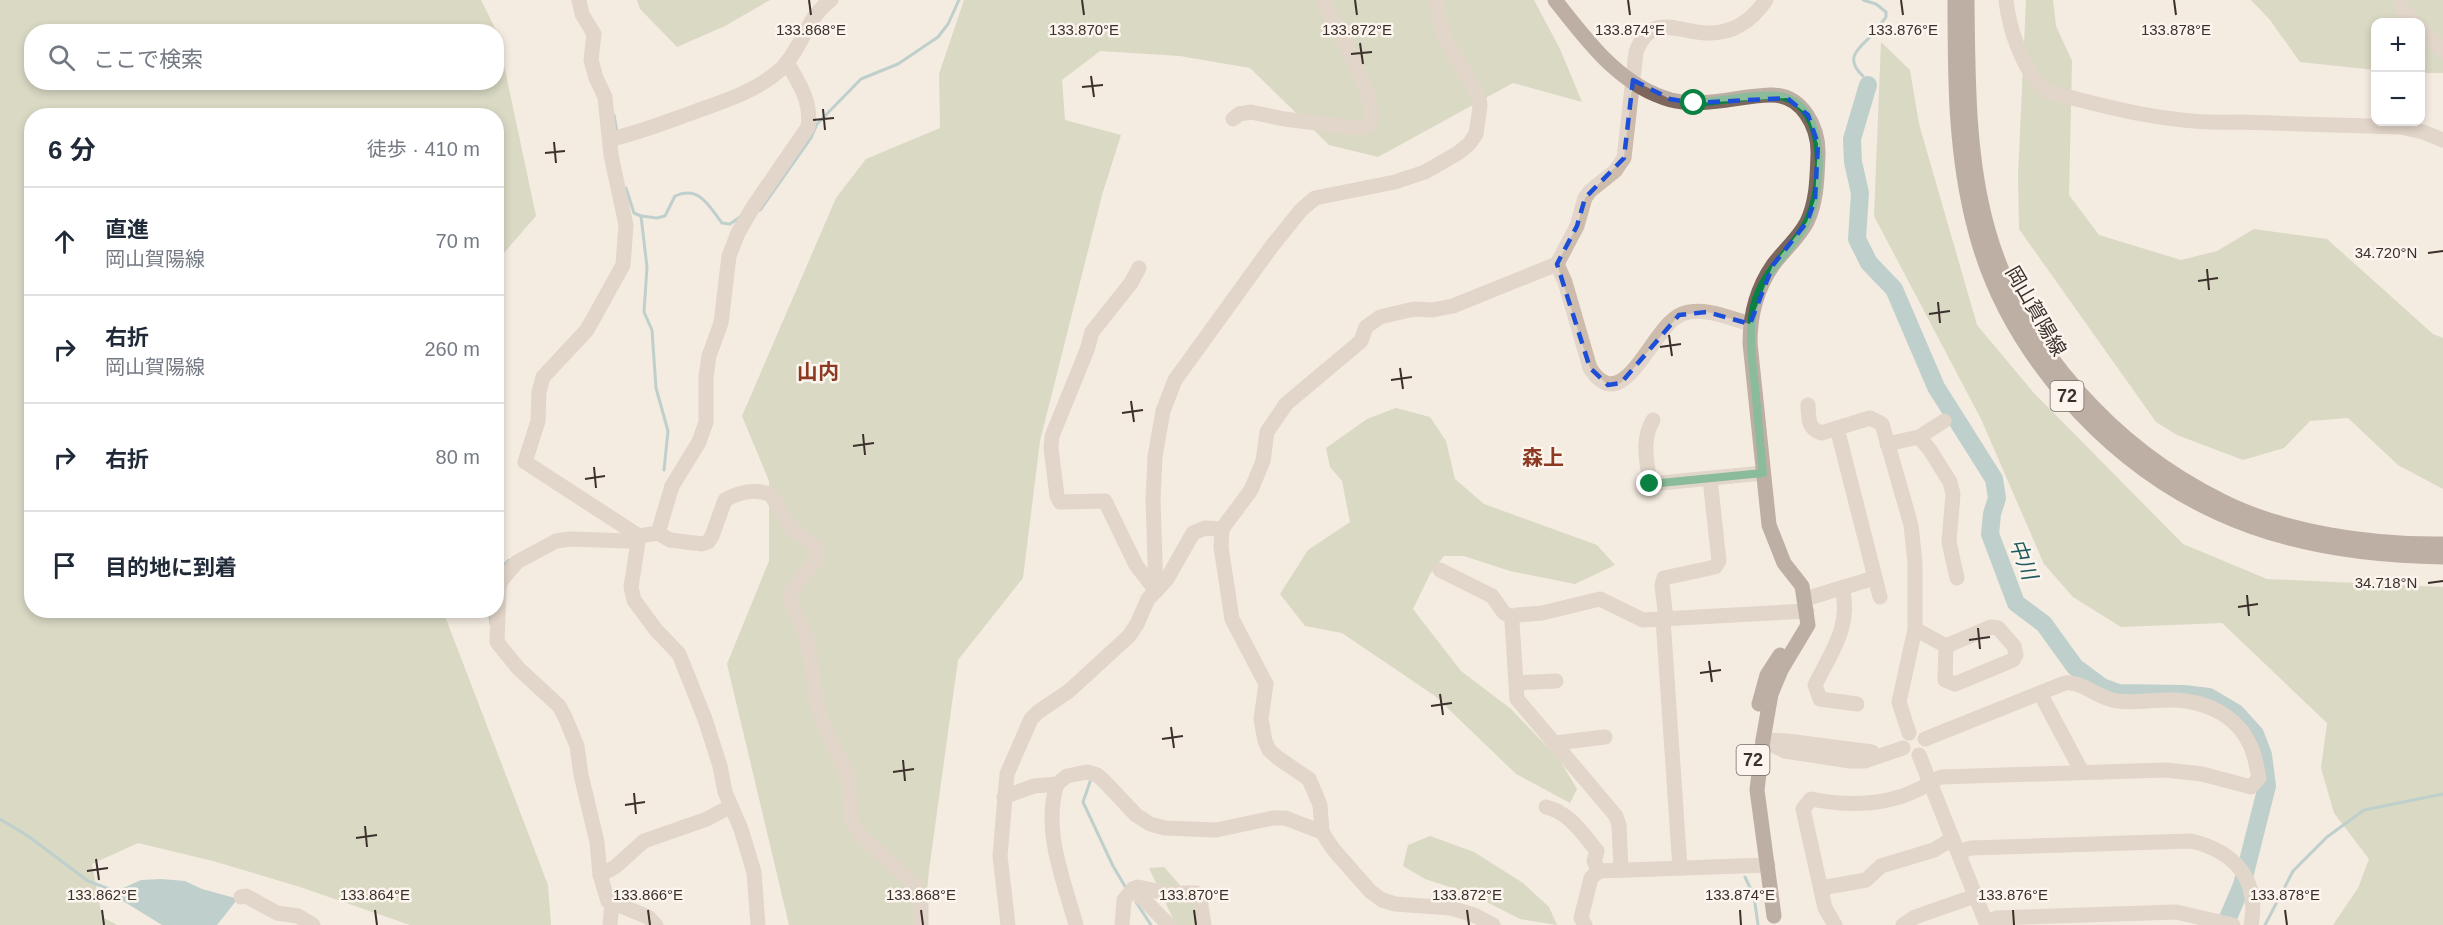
<!DOCTYPE html>
<html lang="ja">
<meta charset="utf-8">
<style>
:root{--surface:#fff;--page:#f6f6f7;--text:#1f2937;--muted:#747a83;--line:#e0e1e3}
body{margin:0;font-family:Helvetica,"Noto Sans JP",sans-serif;background:var(--page);color:var(--text)}
.controls{position:absolute;right:18px;top:18px;display:grid;overflow:hidden;border-radius:12px;box-shadow:0 3px 9px #0003}
.controls button{width:54px;height:54px;display:grid;place-items:center;padding:0;border:0;border-bottom:2px solid var(--line);background:var(--surface);color:var(--text);font:30px sans-serif}
.stop{position:absolute;width:18px;height:18px;margin:-14px;border:4px solid #0b8043;border-radius:50%;background:#fff}
.stop.end{background:#0b8043;border-color:#fff;box-shadow:0 2px 6px #0008}
.list{margin:0;padding:0;list-style:none}
h2{display:flex;justify-content:space-between;align-items:center;height:78px;margin:0;padding:0 24px;font-size:26px}
h2 small{font-size:20px;font-weight:400;color:var(--muted)}
.list li{display:grid;grid-template-columns:39px 1fr auto;gap:18px;align-items:center;box-sizing:border-box;height:108px;padding:0 24px;border-top:2px solid var(--line)}
.list b{display:block;font-size:22px;white-space:nowrap}
.list p{margin:0;font-size:20px;white-space:nowrap;color:var(--muted)}
.list em{font-size:20px;font-style:normal;color:var(--muted)}
.icon{flex:none;width:33px;height:33px;fill:none;stroke:currentColor;stroke-width:2;stroke-linecap:round;stroke-linejoin:round}
.map{position:relative;flex:none;width:2443px;height:925px;overflow:hidden}
.search{position:absolute;background:var(--surface);box-shadow:0 3px 9px #0003;left:24px;top:24px;width:480px;height:66px;display:flex;align-items:center;gap:15px;box-sizing:border-box;padding:0 21px;border-radius:24px;color:var(--muted);font-size:22px}
.panel{position:absolute;background:var(--surface);box-shadow:0 3px 9px #0003;left:24px;top:108px;width:480px;height:510px;border-radius:24px}
.map>svg:first-child{display:block}
.green{fill:#b8c4a0;fill-rule:evenodd}
.water{fill:#7fb0b2}
.lines{fill:none;stroke-linecap:round;stroke-linejoin:round}
.stream{stroke:#7fb0b2;stroke-width:3}
.river{stroke:#7fb0b2;stroke-width:18}
.minor{stroke:#cdbbac;stroke-width:15}
.major{stroke:#7d675c;stroke-width:15}
.route{stroke:#0b8043;stroke-width:8}
.marked{fill:none;stroke:#1d4ed8;stroke-width:4.5;stroke-dasharray:12 8;stroke-linejoin:round}
.ticks{fill:none;stroke:#3b302b;stroke-width:2}
.labels{text-anchor:middle;stroke-width:5;stroke-linejoin:round;paint-order:stroke}
.shield{fill:#fbf5ee;stroke:#756b66;stroke-width:1.5}
.shield-label{font-size:18px;font-weight:bold;fill:#3b302b}
.street-label{font-size:20px;fill:#3b302b;stroke:#fbf5ee}
.neighbourhood-label{font-size:21px;font-weight:bold;fill:#8c3b22;stroke:#fbf5ee}
.water-label{font-size:21px;font-style:italic;fill:#1f5a5e;stroke:#fbf5ee}
.ticks-label{font-size:15px;text-anchor:middle;fill:#3b302b;stroke:#fbf5ee;stroke-width:5;stroke-linejoin:round;paint-order:stroke}
</style>
<div class="map">
<svg width="2443" height="925" viewBox="0 0 2443 925">
<rect width="100%" height="100%" fill="#f4ebe1"/>
<g class="green">
<path d="M0,0h481l16,32 39,184 -39,45 -1,-145h-464v494l411,1 105,274 3,40h-141l-110,-38 -87,-26 -75,-18 -46,21 10,53 15,8h-117zM32,32h464v50h-464z"/>
<path d="M637,0h133l-45,26 -48,21 -37,-38z"/>
<path d="M964,0h570l26,49 22,53 -69,-19 -135,74 -49,-12 -79,-77 -70,-12 -80,-5 -38,29 3,40 56,15 -19,60 -62,246 -17,137 -65,82 -29,210 -5,55h-135l-62,-261 42,-103v-80l-27,-65 94,-218 30,-39 74,-31 -1,-54z"/>
<path d="M2026,0h27l3,26 16,35 -3,134 30,40 82,25 36,-9 37,-22 73,10 106,95 10,4v151l-45,-24 -50,-47 -38,3 -26,27 -41,12 -66,-25 -21,-13 -137,-193 -1,-54z"/>
<path d="M2251,0h192v73h-22l-1,-51h-44l-1,48 -75,-8 -30,-42z"/>
<path d="M1881,42l29,28 9,54 58,201 56,67 150,152 84,35 176,8v338h-110l25,-37 11,-29 -35,-46 -13,-45 6,-45 -105,-100 -101,4 -48,-30 -29,-33 -63,-145 -107,-203z"/>
<path d="M1396,408l34,9 16,24 9,38 29,25 113,41 18,20 -40,19 -65,-13 -46,-15h-20l-14,18 -17,35 48,62 50,38 48,50 18,30 -7,14 -54,-29 -81,-78 -93,-63 -37,-7 -25,-32 28,-44 42,-28 -8,-41 -12,-14 -4,-19 41,-29z"/>
<path d="M1430,836l44,16 49,31 26,24 8,18 -37,-6 -49,-25 -46,-15 -22,-13 5,-21z"/>
<path d="M1164,867l39,44 8,14h-35l-27,-57z"/>
</g>
<path class="water" d="M161,879l24,2 17,8 33,9 1,3 -19,24h-55l-39,-24 -9,-9 27,-12z"/>
<g class="lines">
<g class="stream">
<path d="M1863,0l13,4 10,8v5c-4,5 -8,11 -12,16 -13,14 -32,24 -11,43"/>
<path d="M614,115l3,17"/>
<path d="M626,188l8,25 7,3 6,51 -3,45 8,18 4,58 12,43 -4,39"/>
<path d="M758,211l3,-2 50,-71 6,-14 44,-45 37,-15 40,-27 10,-13 11,-24"/>
<path d="M641,216l16,2 8,-2 10,-20c24,-11 34,10 47,27l8,1 10,-7"/>
<path d="M496,572l13,-12"/>
<path d="M489,610l2,14"/>
<path d="M1091,779l-8,23 30,64 13,22"/>
<path d="M0,819l28,17 60,45 29,11"/>
<path d="M1745,877l9,19 4,29"/>
<path d="M1136,902l15,23"/>
<path d="M2265,925l28,-54 34,-34 37,-27 79,-16"/>
</g>
<path class="river" d="M1868,85l-16,54 1,23 7,31 -3,46 12,24 25,26 42,98 58,92 3,19 -5,16 -2,20 26,69 28,21 31,43 27,20 16,6 66,1 25,3 27,16 19,21 8,21 4,31 -25,99 -17,40"/>
<g class="minor">
<path d="M579,0l3,14 12,20 -3,26 5,18 9,19 6,58 15,70 -3,40 -36,65 -44,47 -4,15 -1,29 -13,41 114,74"/>
<path d="M2006,0c3,29 17,71 40,91 63,17 127,34 193,31l162,5 22,5 20,8"/>
<path d="M2400,0l2,10 13,12"/>
<path d="M2420,28l23,23"/>
<path d="M1233,119l6,-5 12,-2 33,7 73,9 12,-2c13,-24 -35,-101 -46,-126"/>
<path d="M611,139c28,-6 55,-17 83,-27 30,-11 61,-20 86,-42 21,-19 27,-54 51,-70"/>
<path d="M1557,264l8,18 25,86c34,53 62,-43 92,-54 22,-8 47,4 68,10"/>
<path d="M1139,268l-8,15 -39,49 -5,18 -35,86 -1,12 6,48 3,6 45,-1 31,64 20,26"/>
<path d="M1808,405c1,13 -1,23 13,28l49,-15 12,6 29,101 4,38v66l-16,73 10,31"/>
<path d="M1653,420c-12,20 -6,42 -3,64l113,-11"/>
<path d="M1837,428l43,169"/>
<path d="M1919,437l11,13 20,32 3,12 -4,48 8,36"/>
<path d="M1887,444l32,-7 25,-16"/>
<path d="M658,533l14,-47 27,-44 7,-20v-45l3,-21 12,-33 8,-67 9,-23 15,-26 55,-80c4,-26 -9,-43 -21,-65"/>
<path d="M639,536l-8,51 3,13 22,30 23,24 26,65 15,47 5,26 16,37 13,43 4,53"/>
<path d="M1440,570l52,26 12,17 9,4"/>
<path d="M1842,588c10,37 -11,65 -27,97l5,14 37,5"/>
<path d="M1156,591l-3,-92 2,-42 8,-46 12,-31 97,-134 29,-36 14,-12 80,-16 30,-10 33,-19 11,-9 7,-10 4,-27 -1,-10 -32,-55 -8,-21 -2,-21"/>
<path d="M1805,599l69,-21"/>
<path d="M1663,619l17,249"/>
<path d="M1666,619l-4,-34 2,-7 51,-11 4,-6 -9,-82"/>
<path d="M1915,629l31,17 45,-19 7,1 16,18 2,9 -3,5 -58,24 -10,-4 1,-34"/>
<path d="M1516,683l40,-2"/>
<path d="M2040,693l42,79"/>
<path d="M1763,740l22,11 65,10h15l38,-13"/>
<path d="M1768,740l19,1 85,11"/>
<path d="M1555,743l50,-6"/>
<path d="M1919,755l68,170"/>
<path d="M1057,784c-15,46 7,97 19,141"/>
<path d="M1004,797l30,-11 23,-2 10,-8 20,-4 10,3 8,7 31,33 14,9 15,4 51,2 57,-12h12l37,14"/>
<path d="M1546,807c23,5 37,27 51,44l-3,10 5,10"/>
<path d="M1958,852l13,-4 220,-7c43,10 69,38 60,84"/>
<path d="M1621,870l-2,-45 -3,-9 -99,-117 -5,-77 1,-5 4,-2 25,-2 58,-14 43,21 164,-9"/>
<path d="M600,875l15,-8 29,-26 63,-22 24,-13"/>
<path d="M1821,888l45,-8 15,-14 53,-16 18,-11"/>
<path d="M1133,889l5,-2 27,6h31l4,7 4,25"/>
<path d="M241,897l5,-1 31,17 21,3 15,9"/>
<path d="M612,902l36,15 8,8"/>
<path d="M1986,922l11,-4 179,-6 57,13"/>
<path d="M610,925l2,-23 -4,-1 -8,-26 -3,-33 -16,-67 -4,-29 -12,-29 -6,-11 -41,-38 -21,-26 2,-54 2,-7 16,-19 39,-21 14,-2 59,2 10,-5 19,-3 12,7 32,4 6,-2 4,-6 13,-36c14,-8 31,-12 46,-5l21,34 25,18 -1,13 -24,30 -3,10 18,38 10,64 7,25 24,49 3,45 11,16 54,49 5,10v29"/>
<path d="M1008,925l-8,-69 7,-82 24,-55 7,-7 31,-21 60,-55 8,-12 11,-25 19,-20 26,-46 12,-5 17,1"/>
<path d="M1122,925l2,-25 9,-11 36,36"/>
<path d="M1493,925l-19,-10 -23,-7 -56,-4 -13,-4 -12,-9 -37,-42 -11,-17 -2,-27 -11,-26 -31,-21 -9,-8 -4,-9 -4,-22 5,-35 -34,-65 -11,-72 1,-18 29,-39 12,-29 4,-29 19,-28 75,-63 5,-14 14,-10 34,-8 18,1 21,-4 104,-42 20,-38 8,-28 5,-7 25,-20 9,-13 12,-106c16,-43 45,-17 76,-19 24,-1 41,-14 54,-33"/>
<path d="M1585,925l-4,-7 10,-40 8,-7 169,-6"/>
<path d="M1835,925l-10,-17 -22,-99 8,-10c35,7 73,7 106,-9 10,-4 12,-9 24,-13l225,-7 36,4 49,13 8,-9c-2,-10 -4,-22 -8,-31 -11,-27 -37,-42 -65,-46 -22,-4 -47,3 -69,0 -19,-2 -34,-20 -52,-18l-140,56"/>
<path d="M1903,925l12,-8 60,-21"/>
</g>
<g class="major">
<path d="M1555,0c31,39 64,86 116,100 33,8 66,-4 99,-5 32,-1 49,32 48,60 -1,23 -1,46 -11,67 -9,17 -23,28 -34,43 -16,23 -23,50 -23,78l19,182 15,38 18,23 6,39 -27,45 -10,24 -8,46 -6,50 17,126"/>
<path d="M1955,0c0,77 0,154 20,229 31,122 130,232 243,284 69,32 149,43 225,44"/>
<path d="M1967,0c1,76 0,156 21,230 33,117 126,218 234,271 63,32 151,44 221,43"/>
<path d="M1759,704l8,-29 13,-20"/>
</g>
</g>
<g class="lines">
<path class="route" d="M1650,484l113,-11c-3,-29 -5,-57 -8,-86 -3,-28 -7,-54 -1,-81 10,-39 37,-52 53,-84 16,-32 22,-113 -23,-125 -19,-5 -67,5 -90,6"/>
</g>
<path d="M0 0H2443V925H0ZM1633,80l37,19 24,4 93,-5 21,17 10,29 -3,56 -8,22 -34,43 -23,59 -43,-12 -28,3 -58,68 -13,2 -18,-17 -33,-104 20,-38 8,-28 39,-40z" fill="#f4ebe1" fill-opacity=".55" fill-rule="evenodd"/>
<path class="marked" d="M1633,80l37,19 24,4 93,-5 21,17 10,29 -3,56 -8,22 -34,43 -23,59 -43,-12 -28,3 -58,68 -13,2 -18,-17 -33,-104 20,-38 8,-28 39,-40z"/>
<path class="ticks" d="M809,0l2,15M1082,0l2,15M1355,0l2,15M1628,0l2,15M1901,0l2,15M2174,0l2,15M1360,43l3,21M1351,54l21,-2M1091,76l3,21M1082,87l21,-2M823,109l2,21M813,120l21,-2M554,142l2,21M545,153l20,-2M2428,253l15,-2M2207,269l2,21M2198,281l20,-3M1938,302l2,21M1929,314l21,-3M1669,335l3,21M1660,347l21,-3M1400,368l3,21M1391,380l21,-3M1131,401l3,21M1122,413l21,-3M863,434l2,21M853,446l21,-3M594,467l2,21M585,479l20,-3M2428,583l15,-2M2247,595l2,21M2238,607l20,-3M1978,628l2,21M1969,640l21,-3M1709,661l3,21M1700,673l21,-3M1440,694l3,21M1431,706l21,-3M1171,727l3,21M1162,739l21,-3M903,760l2,21M893,772l21,-3M634,793l2,21M625,805l20,-3M365,826l2,21M356,838l21,-3M96,859l3,21M87,871l21,-3M102,910l2,15M375,910l2,15M648,910l2,15M921,910l2,15M1194,910l2,15M1467,910l2,15M1740,910l1,15M2013,910l1,15M2285,910l2,15"/>
<g class="labels">
<g class="shield">
<rect x="2050.5" y="381" width="33" height="30" rx="4.5"/>
<rect x="1736.5" y="745" width="33" height="30" rx="4.5"/>
</g>
<g class="shield-label">
<text x="2067" y="402">72</text>
<text x="1753" y="766">72</text>
</g>
<g class="street-label">
<text transform="translate(2036 311) rotate(60)" y="7">岡山賀陽線</text>
</g>
<g class="neighbourhood-label">
<text x="818" y="379">山内</text>
<text x="1543" y="465">森上</text>
</g>
<g class="water-label">
<text transform="translate(2023 559) rotate(69)" y="7">中川</text>
</g>
</g>
<g class="ticks-label">
<text x="811" y="35">133.868°E</text>
<text x="1084" y="35">133.870°E</text>
<text x="1357" y="35">133.872°E</text>
<text x="1630" y="35">133.874°E</text>
<text x="1903" y="35">133.876°E</text>
<text x="2176" y="35">133.878°E</text>
<text x="2386" y="258">34.720°N</text>
<text x="2386" y="588">34.718°N</text>
<text x="102" y="900">133.862°E</text>
<text x="375" y="900">133.864°E</text>
<text x="648" y="900">133.866°E</text>
<text x="921" y="900">133.868°E</text>
<text x="1194" y="900">133.870°E</text>
<text x="1467" y="900">133.872°E</text>
<text x="1740" y="900">133.874°E</text>
<text x="2013" y="900">133.876°E</text>
<text x="2285" y="900">133.878°E</text>
</g>
</svg>
<div class="controls">
<button>+</button>
<button>−</button>
</div>
<div class="stop" style="left:1694px;top:103px"></div>
<div class="stop end" style="left:1650px;top:484px"></div>
<div class="search"><svg class="icon" aria-label="search" viewBox="0 0 24 24"><circle cx="10" cy="10" r="6"/><path d="M15 15l6 6"/></svg>ここで検索</div>
<section class="panel">
<h2>6 分<small>徒歩 · 410 m</small></h2>
<ul class="list">
<li><svg class="icon" aria-label="ahead" viewBox="0 0 24 24"><path d="M12 20V5M6 11l6-6 6 6"/></svg><div><b>直進</b><p>岡山賀陽線</p></div><em>70 m</em></li>
<li><svg class="icon" aria-label="right" viewBox="0 0 24 24"><path d="M7 20v-9h11M14 6l5 5-5 5"/></svg><div><b>右折</b><p>岡山賀陽線</p></div><em>260 m</em></li>
<li><svg class="icon" aria-label="right" viewBox="0 0 24 24"><path d="M7 20v-9h11M14 6l5 5-5 5"/></svg><div><b>右折</b></div><em>80 m</em></li>
<li><svg class="icon" aria-label="arrive" viewBox="0 0 24 24"><path d="M6 21V4h12l-3 4 3 4H6"/></svg><div><b>目的地に到着</b></div></li>
</ul>
</section>
</div>
